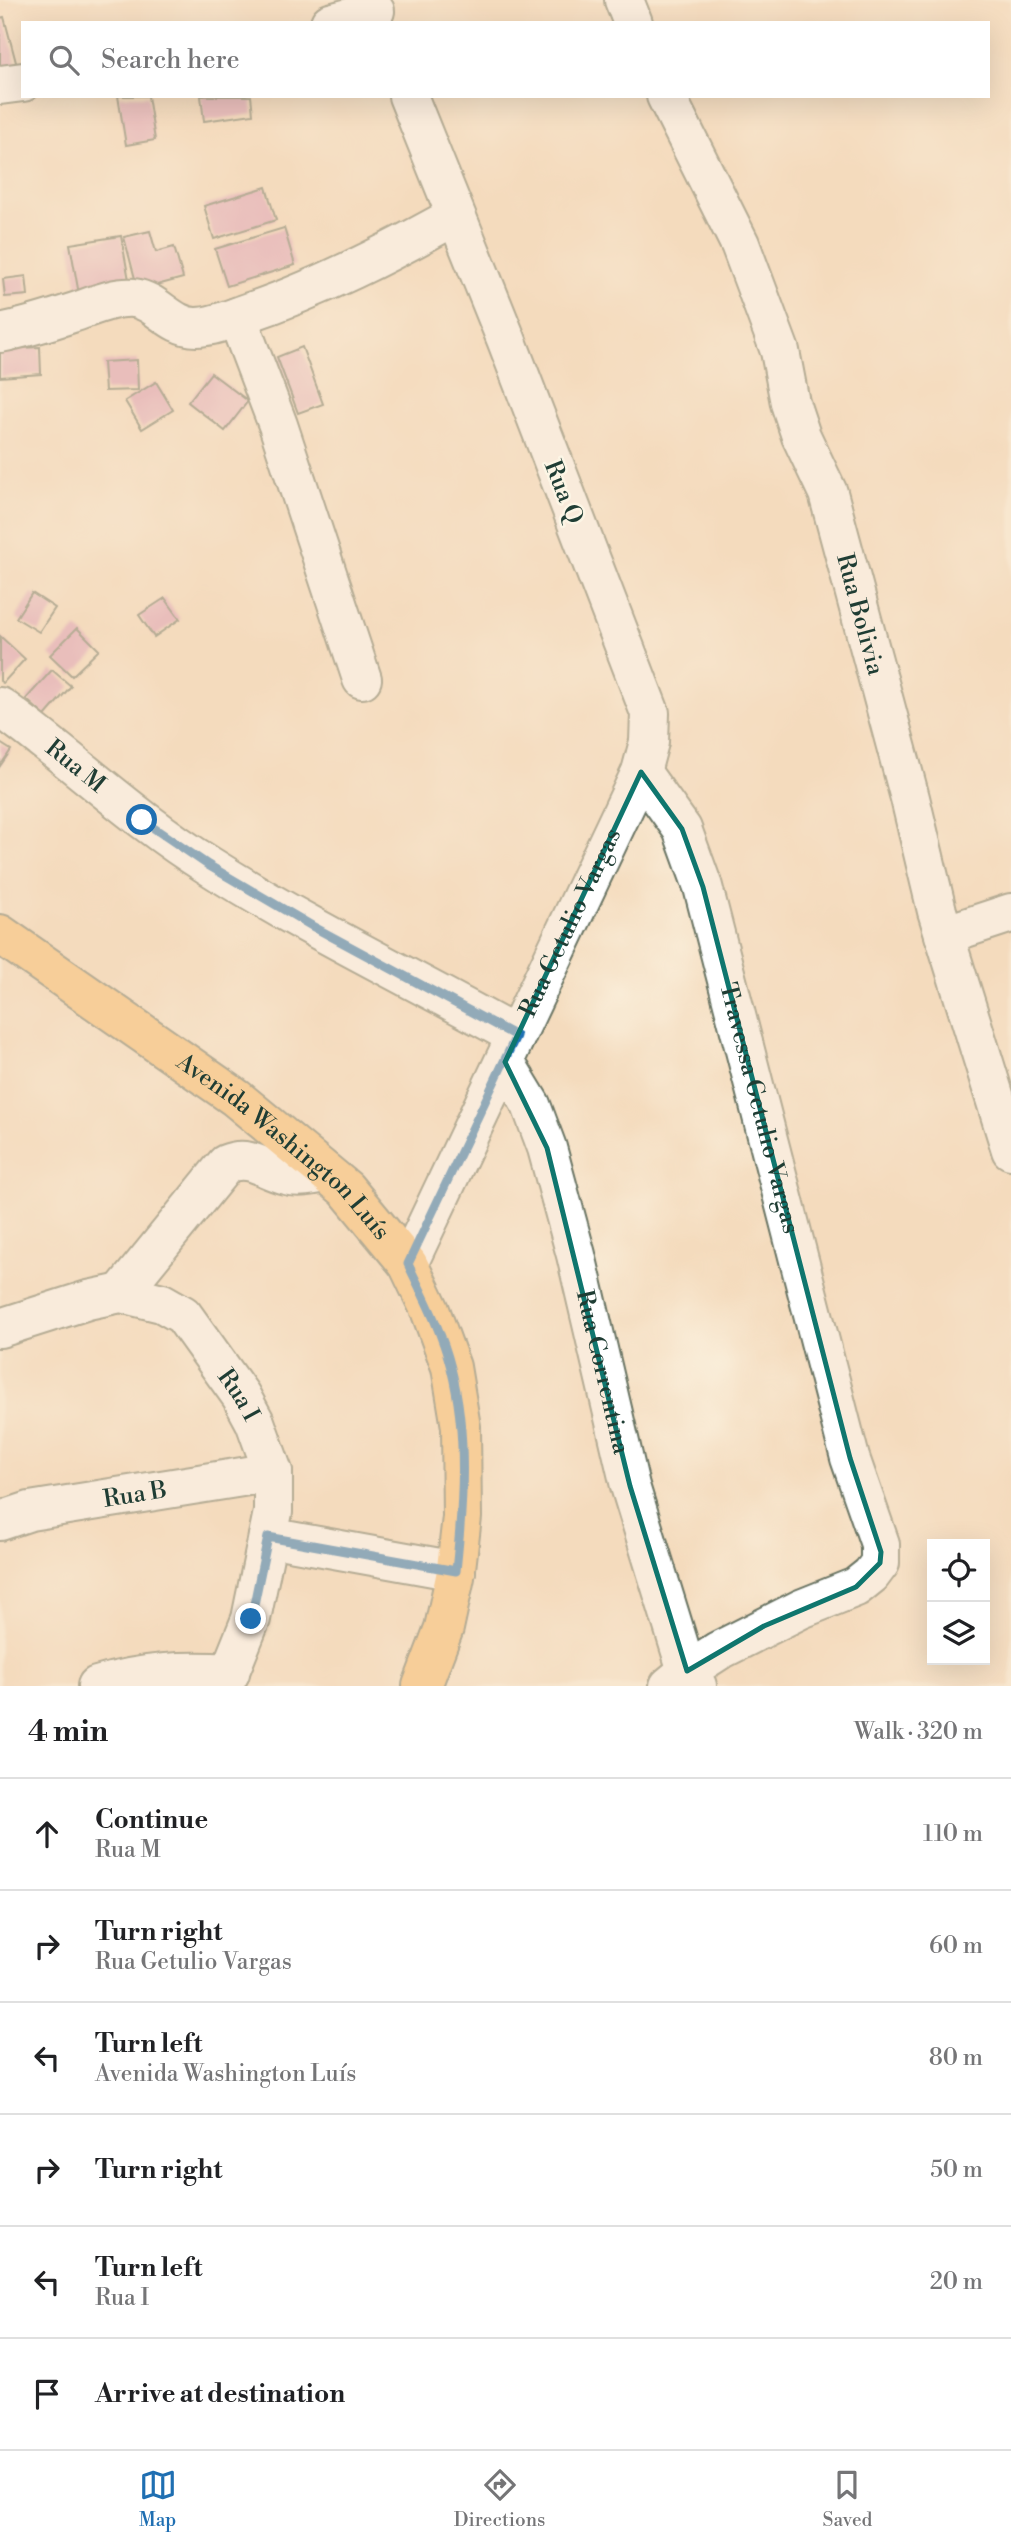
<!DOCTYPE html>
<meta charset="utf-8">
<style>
:root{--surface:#fff;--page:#f6f6f6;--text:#202124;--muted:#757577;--line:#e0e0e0;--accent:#1f6fb2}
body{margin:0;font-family:"Libre Bodoni",serif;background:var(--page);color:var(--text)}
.controls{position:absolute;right:21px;bottom:21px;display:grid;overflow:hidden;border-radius:0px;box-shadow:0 7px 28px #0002}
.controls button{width:63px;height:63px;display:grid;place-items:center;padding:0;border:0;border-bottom:2px solid var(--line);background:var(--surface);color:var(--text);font:35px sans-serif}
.stop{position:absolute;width:21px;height:21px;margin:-16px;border:5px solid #1f6fb2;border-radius:50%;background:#fff}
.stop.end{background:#1f6fb2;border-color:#fff;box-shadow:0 2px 7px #0008}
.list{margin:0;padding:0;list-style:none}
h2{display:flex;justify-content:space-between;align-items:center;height:91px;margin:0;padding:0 28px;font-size:30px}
h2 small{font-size:23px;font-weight:400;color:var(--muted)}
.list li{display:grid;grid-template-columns:46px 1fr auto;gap:21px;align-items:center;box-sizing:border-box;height:112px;padding:0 28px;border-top:2px solid var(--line)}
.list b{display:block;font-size:26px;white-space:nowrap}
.list p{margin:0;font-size:23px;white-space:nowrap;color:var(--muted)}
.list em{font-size:23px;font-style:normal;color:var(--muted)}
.icon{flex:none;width:38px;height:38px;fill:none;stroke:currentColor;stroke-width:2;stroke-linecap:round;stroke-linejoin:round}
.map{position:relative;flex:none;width:1011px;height:1686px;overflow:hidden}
.search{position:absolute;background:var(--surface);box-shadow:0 7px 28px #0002;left:21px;right:21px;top:21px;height:77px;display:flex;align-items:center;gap:18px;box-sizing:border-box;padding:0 24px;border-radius:0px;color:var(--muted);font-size:26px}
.sheet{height:763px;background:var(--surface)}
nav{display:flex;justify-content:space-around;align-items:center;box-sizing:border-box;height:98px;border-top:2px solid var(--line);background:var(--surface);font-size:19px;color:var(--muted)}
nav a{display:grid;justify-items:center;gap:4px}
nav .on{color:var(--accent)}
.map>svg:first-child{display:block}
.building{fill:#dc9bb9}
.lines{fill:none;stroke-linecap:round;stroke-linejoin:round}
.minor-casing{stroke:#6a7464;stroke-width:42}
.major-casing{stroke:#6a7464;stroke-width:42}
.minor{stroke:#fff;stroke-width:38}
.major{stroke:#fabe6d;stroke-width:38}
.route{stroke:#1f6fb2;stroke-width:9}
.marked{fill:none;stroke:#0f766e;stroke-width:5;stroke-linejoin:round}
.labels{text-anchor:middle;stroke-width:5;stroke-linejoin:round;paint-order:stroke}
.street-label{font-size:24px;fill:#1f3d34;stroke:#fcf5e5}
</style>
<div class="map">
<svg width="1011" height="1686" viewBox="0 0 1011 1686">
<rect width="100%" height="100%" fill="#fcf5e5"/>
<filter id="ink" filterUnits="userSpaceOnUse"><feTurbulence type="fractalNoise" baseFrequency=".0143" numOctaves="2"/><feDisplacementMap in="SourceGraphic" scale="14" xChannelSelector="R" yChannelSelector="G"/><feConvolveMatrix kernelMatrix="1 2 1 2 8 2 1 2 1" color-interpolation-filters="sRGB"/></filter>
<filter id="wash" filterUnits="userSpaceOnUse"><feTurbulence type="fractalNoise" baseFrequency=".00686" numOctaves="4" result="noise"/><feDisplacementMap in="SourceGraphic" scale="28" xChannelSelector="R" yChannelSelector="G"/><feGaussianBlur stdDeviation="1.57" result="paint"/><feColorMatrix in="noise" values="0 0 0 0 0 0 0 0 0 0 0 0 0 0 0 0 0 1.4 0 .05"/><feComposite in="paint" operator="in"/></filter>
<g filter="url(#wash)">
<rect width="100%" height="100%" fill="#f4dbbd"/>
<g id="blocks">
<g class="building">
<path d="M4,17l13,49 -17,4v-52z"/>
<path d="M118,96h30l7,44 -29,5z"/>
<path d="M201,96h50l2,18 -49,7z"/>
<path d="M266,187l10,33 -62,19 -10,-33z"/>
<path d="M284,228l11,37 -68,21 -12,-37z"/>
<path d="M150,231l6,21 18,-5 9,31 -45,12 -14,-53z"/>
<path d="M121,236l10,55 -51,9 -10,-56z"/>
<path d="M26,276l2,19 -23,2 -2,-18z"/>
<path d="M40,347l1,27 -41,3v-28z"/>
<path d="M302,347l21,57 -25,9 -21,-56z"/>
<path d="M137,360l1,30 -33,1 -2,-29z"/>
<path d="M211,373l37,28 -23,30 -37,-29z"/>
<path d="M156,382l17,28 -31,19 -17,-28z"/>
<path d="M32,593l23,15 -16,24 -23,-14z"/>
<path d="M165,598l15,21 -26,18 -15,-22z"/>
<path d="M77,628l22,22 -27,26 -22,-21z"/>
<path d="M0,636l25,23 -22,24 -3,-2z"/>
<path d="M52,670l19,16 -26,30 -19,-17z"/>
<path d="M0,743l11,7 -11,16z"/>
</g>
</g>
</g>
<g filter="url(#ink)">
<use href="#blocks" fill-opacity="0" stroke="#6a7464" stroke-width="2"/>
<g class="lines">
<g class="minor-casing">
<g id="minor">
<path d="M624,0l9,23"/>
<path d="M330,23l45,-12"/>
<path d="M0,85l23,-3"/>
<path id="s1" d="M666,96l74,148 40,107 10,52 11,33 27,57 82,305 27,113 74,239"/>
<path d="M237,317l41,108 84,254"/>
<path d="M0,333c25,-5 48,-12 72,-20 19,-6 42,-17 62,-15 23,3 37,29 62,29 17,0 35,-8 51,-14 72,-24 142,-60 208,-97"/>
<path id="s2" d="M0,707c71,51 134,112 208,158 99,63 206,114 308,171"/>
<path id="s3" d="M641,772l41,57 21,58 147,571 30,86v19l-9,12 -15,12 -55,22 -83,42 -31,20 -18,15"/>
<path d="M944,935l67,-22"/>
<path id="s4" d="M505,1062l26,43 16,43 29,107 54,231 57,185 10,15"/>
<path id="s5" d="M408,1264l233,-492 8,-30 1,-29 -144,-374 -98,-243"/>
<path d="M121,1293l105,-129c24,-10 38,6 60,11 13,4 27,0 40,-2"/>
<path id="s6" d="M0,1328l88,-28 33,-7 41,10 21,12 58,81 14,26 18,50v40l-22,107 -27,67"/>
<path id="s7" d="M0,1521l30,-10 243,-39"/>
<path d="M268,1537l188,34"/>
<path d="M97,1686c45,-14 86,-16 133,-13"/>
</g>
</g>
<g class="major-casing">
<g id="major">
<path id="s8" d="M0,934l236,164 110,91 62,75 22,46 21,57 10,60 1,90 -7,60 -11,51 -22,58"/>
</g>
</g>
<use href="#minor" class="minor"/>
<use href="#major" class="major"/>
</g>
</g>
<g class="lines" filter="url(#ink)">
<path class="route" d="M142,820l66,45 104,61 204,110 -108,228c16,33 34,68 43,104 17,66 12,136 5,203l-188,-34 -17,82"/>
</g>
<path d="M0 0H1011V1686H0ZM641,772l41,57 21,58 147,571 31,94 -1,11 -24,24 -92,39 -77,45 -57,-185 -83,-338 -42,-86z" fill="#f4dbbd" fill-opacity=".55" fill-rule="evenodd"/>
<path class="marked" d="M641,772l41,57 21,58 147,571 31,94 -1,11 -24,24 -92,39 -77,45 -57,-185 -83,-338 -42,-86z"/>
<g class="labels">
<g class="street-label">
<text transform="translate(564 492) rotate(68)" y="8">Rua Q</text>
<text dy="8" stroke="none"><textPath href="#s1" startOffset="556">Rua Bolivia</textPath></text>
<text dy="8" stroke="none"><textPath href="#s2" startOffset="96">Rua M</textPath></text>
<text dy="8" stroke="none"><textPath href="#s5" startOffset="378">Rua Getulio Vargas</textPath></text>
<text dy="8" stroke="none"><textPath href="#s3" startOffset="360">Travessa Getulio Vargas</textPath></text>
<text dy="8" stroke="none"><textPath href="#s8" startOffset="355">Avenida Washington Luís</textPath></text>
<text dy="8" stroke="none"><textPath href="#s4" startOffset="327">Rua Correntina</textPath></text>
<text dy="8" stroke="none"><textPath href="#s6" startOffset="290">Rua I</textPath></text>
<text dy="8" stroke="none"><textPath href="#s7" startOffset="138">Rua B</textPath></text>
</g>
</g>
</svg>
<div class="controls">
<button><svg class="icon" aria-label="locate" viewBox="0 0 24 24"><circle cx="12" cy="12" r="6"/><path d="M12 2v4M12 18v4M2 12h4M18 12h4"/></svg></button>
<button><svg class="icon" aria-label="layers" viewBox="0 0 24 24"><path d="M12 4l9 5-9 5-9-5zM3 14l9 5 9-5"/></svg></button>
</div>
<div class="stop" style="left:142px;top:820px"></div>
<div class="stop end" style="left:251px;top:1619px"></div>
<div class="search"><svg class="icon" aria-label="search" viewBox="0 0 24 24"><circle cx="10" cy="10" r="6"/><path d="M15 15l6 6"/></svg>Search here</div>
</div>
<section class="sheet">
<h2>4 min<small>Walk · 320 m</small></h2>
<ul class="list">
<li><svg class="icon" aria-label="ahead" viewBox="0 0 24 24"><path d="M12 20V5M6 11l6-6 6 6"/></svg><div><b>Continue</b><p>Rua M</p></div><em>110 m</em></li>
<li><svg class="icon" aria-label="right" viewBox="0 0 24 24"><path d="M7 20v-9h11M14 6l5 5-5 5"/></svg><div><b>Turn right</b><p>Rua Getulio Vargas</p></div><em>60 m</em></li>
<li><svg class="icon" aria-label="left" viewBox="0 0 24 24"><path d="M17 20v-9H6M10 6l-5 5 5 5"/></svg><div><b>Turn left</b><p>Avenida Washington Luís</p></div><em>80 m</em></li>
<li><svg class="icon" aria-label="right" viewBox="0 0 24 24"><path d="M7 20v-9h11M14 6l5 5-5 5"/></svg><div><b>Turn right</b></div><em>50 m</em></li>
<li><svg class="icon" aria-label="left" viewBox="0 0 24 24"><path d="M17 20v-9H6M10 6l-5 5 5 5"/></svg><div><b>Turn left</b><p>Rua I</p></div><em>20 m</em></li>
<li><svg class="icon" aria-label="arrive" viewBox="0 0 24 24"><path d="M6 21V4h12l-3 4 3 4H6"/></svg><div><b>Arrive at destination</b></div></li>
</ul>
</section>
<nav>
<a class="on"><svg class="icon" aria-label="map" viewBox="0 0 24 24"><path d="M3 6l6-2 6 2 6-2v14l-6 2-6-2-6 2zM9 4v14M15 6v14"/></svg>Map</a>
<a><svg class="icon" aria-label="directions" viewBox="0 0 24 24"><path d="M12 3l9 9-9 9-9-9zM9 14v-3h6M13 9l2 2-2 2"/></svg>Directions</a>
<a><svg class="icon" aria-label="saved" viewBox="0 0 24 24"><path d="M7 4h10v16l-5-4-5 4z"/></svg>Saved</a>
</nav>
